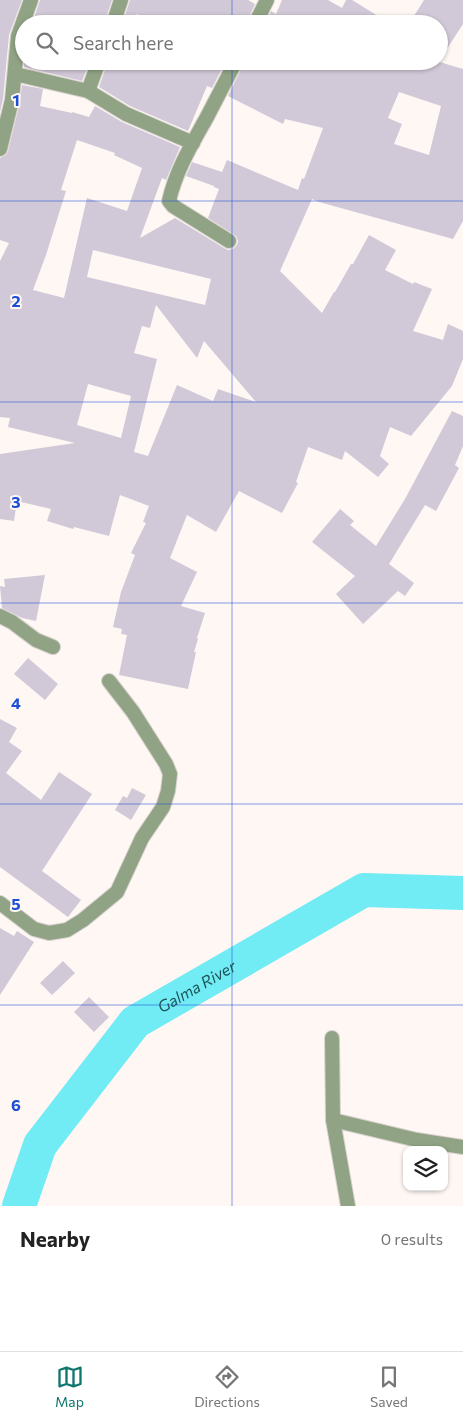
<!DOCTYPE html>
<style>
:root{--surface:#fff;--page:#f6f6f6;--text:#222;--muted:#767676;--line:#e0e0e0;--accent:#0f766e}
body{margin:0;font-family:Commissioner,sans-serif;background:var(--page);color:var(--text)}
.controls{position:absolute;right:15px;bottom:15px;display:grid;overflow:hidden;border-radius:10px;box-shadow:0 1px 4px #0004}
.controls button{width:45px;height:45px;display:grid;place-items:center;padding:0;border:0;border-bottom:1px solid var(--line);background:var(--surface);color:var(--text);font:25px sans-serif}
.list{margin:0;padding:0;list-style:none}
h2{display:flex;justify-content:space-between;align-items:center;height:65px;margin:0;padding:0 20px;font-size:21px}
h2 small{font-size:16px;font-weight:400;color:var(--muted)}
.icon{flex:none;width:28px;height:28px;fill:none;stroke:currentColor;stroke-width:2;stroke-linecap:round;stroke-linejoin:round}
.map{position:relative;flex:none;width:463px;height:1206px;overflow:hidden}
.search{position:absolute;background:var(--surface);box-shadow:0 1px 4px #0004;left:15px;right:15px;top:15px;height:55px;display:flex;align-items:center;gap:12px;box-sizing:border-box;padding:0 18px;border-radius:28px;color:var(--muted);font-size:19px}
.sheet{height:145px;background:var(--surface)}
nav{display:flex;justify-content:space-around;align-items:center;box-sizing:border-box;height:70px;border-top:1px solid var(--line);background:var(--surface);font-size:14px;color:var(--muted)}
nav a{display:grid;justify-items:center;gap:2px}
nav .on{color:var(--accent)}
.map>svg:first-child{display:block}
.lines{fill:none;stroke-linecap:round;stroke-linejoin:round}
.river{stroke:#71ebf4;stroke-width:34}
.building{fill:#d1c9d8;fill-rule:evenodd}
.minor-casing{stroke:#d9d2cf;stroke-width:16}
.minor{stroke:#90a485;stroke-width:14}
.grid{fill:none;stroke:#1d4ed8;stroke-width:1;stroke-opacity:0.55}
.labels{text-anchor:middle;stroke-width:4;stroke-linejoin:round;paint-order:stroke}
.water-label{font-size:16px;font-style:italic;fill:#1e5458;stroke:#fef7f4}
.grid-label{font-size:16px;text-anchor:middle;font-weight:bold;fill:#1d4ed8;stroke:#fef7f4;stroke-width:4;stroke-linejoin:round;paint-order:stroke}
</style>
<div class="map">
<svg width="463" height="1206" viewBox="0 0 463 1206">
<rect width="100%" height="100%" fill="#fef7f4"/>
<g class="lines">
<path class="river" id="s1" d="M19,1206l21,-61 95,-123 229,-132 99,3"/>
</g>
<g class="building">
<path d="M0,0h22l-13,35 -6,64 -3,13z"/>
<path d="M40,0h72l-8,24h-72z"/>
<path d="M130,0h118l7,4 -9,20h-77l-33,-10 -4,10h-10z"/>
<path d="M282,0h46l14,8 4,-8h6l39,24h-126l6,-13 5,3z"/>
<path d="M424,0h39v24l-24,37v-37h-30z"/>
<path d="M24,61h66l-8,20 -58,-14z"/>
<path d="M108,61h118l-14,27 -5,-2 -19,45 -58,-25 -31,-19z"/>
<path d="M245,61h191l27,8v152l-10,18 -134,-37 -7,-3 -32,72 42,42 12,-21h1l16,-28h2l16,-29 27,15 -11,20 28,14 1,-2 18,7 -19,42 30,9 5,-16 15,7v28l-11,27 -41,50 -21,-9 -10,29 9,8 -11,13 -33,-26 -3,9 -34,-13 -12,35 2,1 -16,30 -43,-22 -23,41 -29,-17 -17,43 27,14 -16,34 24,7 -8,25 1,1 -4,13h2l-8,37 -69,-14 8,-40 -6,-1 1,-5 -9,-2 8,-35 14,-37 -4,-2 15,-30 -3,-1 6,-16 -29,-11 -11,41 -35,-9 -1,2 -26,-8 4,-12 -34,-8 -3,20 -14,-2v-65l75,-11 -67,-16 2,-9 -10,-1v-156l9,-18 -9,-3v-82l6,-3 2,-4 12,-49 2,-17 21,4 -3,17 32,7v-1l17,5 6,-11 27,16 58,25 -14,33 -4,-2 -22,60 35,-20 49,30 4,2 5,-1 4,-4 1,-4 -2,-5 -28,-18 11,-29 -5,-2v-1l-28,-10 6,-14 30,10 5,-12 71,30 4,-12 2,1 19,-51 -38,-9 -2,5 -55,-28zM399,92l42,14 -12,49 -35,-11 8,-20 -14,-6zM77,140l38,13 -1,2 28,13 -15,43 -40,-13 -23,100 -31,-8 13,-35 20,-64 -5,-1zM93,250l118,29 -6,26 -118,-28zM156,305l41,53 7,-17 52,61 -38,-13 -5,12 -36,-16 -29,71 -14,-4 23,-93 -23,-6 8,-27 8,2zM88,384l43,12 -10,42 -44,-13z"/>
<path d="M452,411l11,5v30l-8,19 4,3 -23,43 -11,-6 -36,59 25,19 -9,13 -7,-5 -35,33 -27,-30 19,-18 -43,-34 28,-33 14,12 -4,4 26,21 29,-47z"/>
<path d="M45,575l-9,46 -14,-3 -20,-10 -2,-22 5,1 -1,-8z"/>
<path d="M28,658l30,26 -13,16 -31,-26z"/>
<path d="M0,719l17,9 -8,14 13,9 -16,22 35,27 18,-28 33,22 -50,77 39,29 -13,17 -68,-50z"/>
<path d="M132,788l14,7 -15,25 -16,-10 8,-14 4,2z"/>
<path d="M0,928l14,8 3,-5 17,11 -34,53z"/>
<path d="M63,961l12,12 -23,22 -12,-12z"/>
<path d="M89,997l20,20 -15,15 -20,-20z"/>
</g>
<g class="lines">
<g class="minor-casing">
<g id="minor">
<path d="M113,24l8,-24"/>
<path d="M255,24l12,-24"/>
<path d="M15,74l73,17 38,23 67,29"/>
<path d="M88,91l11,-30"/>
<path d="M0,149l12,-49 6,-64 13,-36"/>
<path d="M229,241l-56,-35 -4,-5c7,-31 23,-57 38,-84 10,-19 19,-37 29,-56"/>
<path d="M0,616l12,6 24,18 17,7"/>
<path d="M0,903l34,26 15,4 18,-3 16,-10 34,-28 25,-54 21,-31 5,-16 2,-17 -4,-10 -33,-52 -24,-31"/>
<path d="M332,1038l1,82 15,86"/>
<path d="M333,1120l84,20 46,7"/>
</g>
</g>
<use href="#minor" class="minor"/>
</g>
<path class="grid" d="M232,0v24M232,61v1145M0,201h463M0,402h463M0,603h463M0,804h463M0,1005h463"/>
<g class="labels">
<g class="water-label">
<text dy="6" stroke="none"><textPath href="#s1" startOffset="291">Galma River</textPath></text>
</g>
</g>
<g class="grid-label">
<text x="16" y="106">1</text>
<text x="16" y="307">2</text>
<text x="16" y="508">3</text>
<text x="16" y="709">4</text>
<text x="16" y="910">5</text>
<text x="16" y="1111">6</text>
</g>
</svg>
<div class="controls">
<button><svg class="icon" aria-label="layers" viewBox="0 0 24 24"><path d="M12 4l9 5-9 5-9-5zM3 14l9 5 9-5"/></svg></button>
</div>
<div class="search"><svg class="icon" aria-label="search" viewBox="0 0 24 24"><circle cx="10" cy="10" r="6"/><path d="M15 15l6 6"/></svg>Search here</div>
</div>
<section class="sheet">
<h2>Nearby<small>0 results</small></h2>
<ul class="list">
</ul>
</section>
<nav>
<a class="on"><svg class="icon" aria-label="map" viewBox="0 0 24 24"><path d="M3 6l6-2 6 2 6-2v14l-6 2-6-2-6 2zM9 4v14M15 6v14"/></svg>Map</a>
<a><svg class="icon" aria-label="directions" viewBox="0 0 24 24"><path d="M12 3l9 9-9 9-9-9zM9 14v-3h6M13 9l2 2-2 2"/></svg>Directions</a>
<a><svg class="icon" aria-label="saved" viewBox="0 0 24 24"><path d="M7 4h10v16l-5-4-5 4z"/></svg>Saved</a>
</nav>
